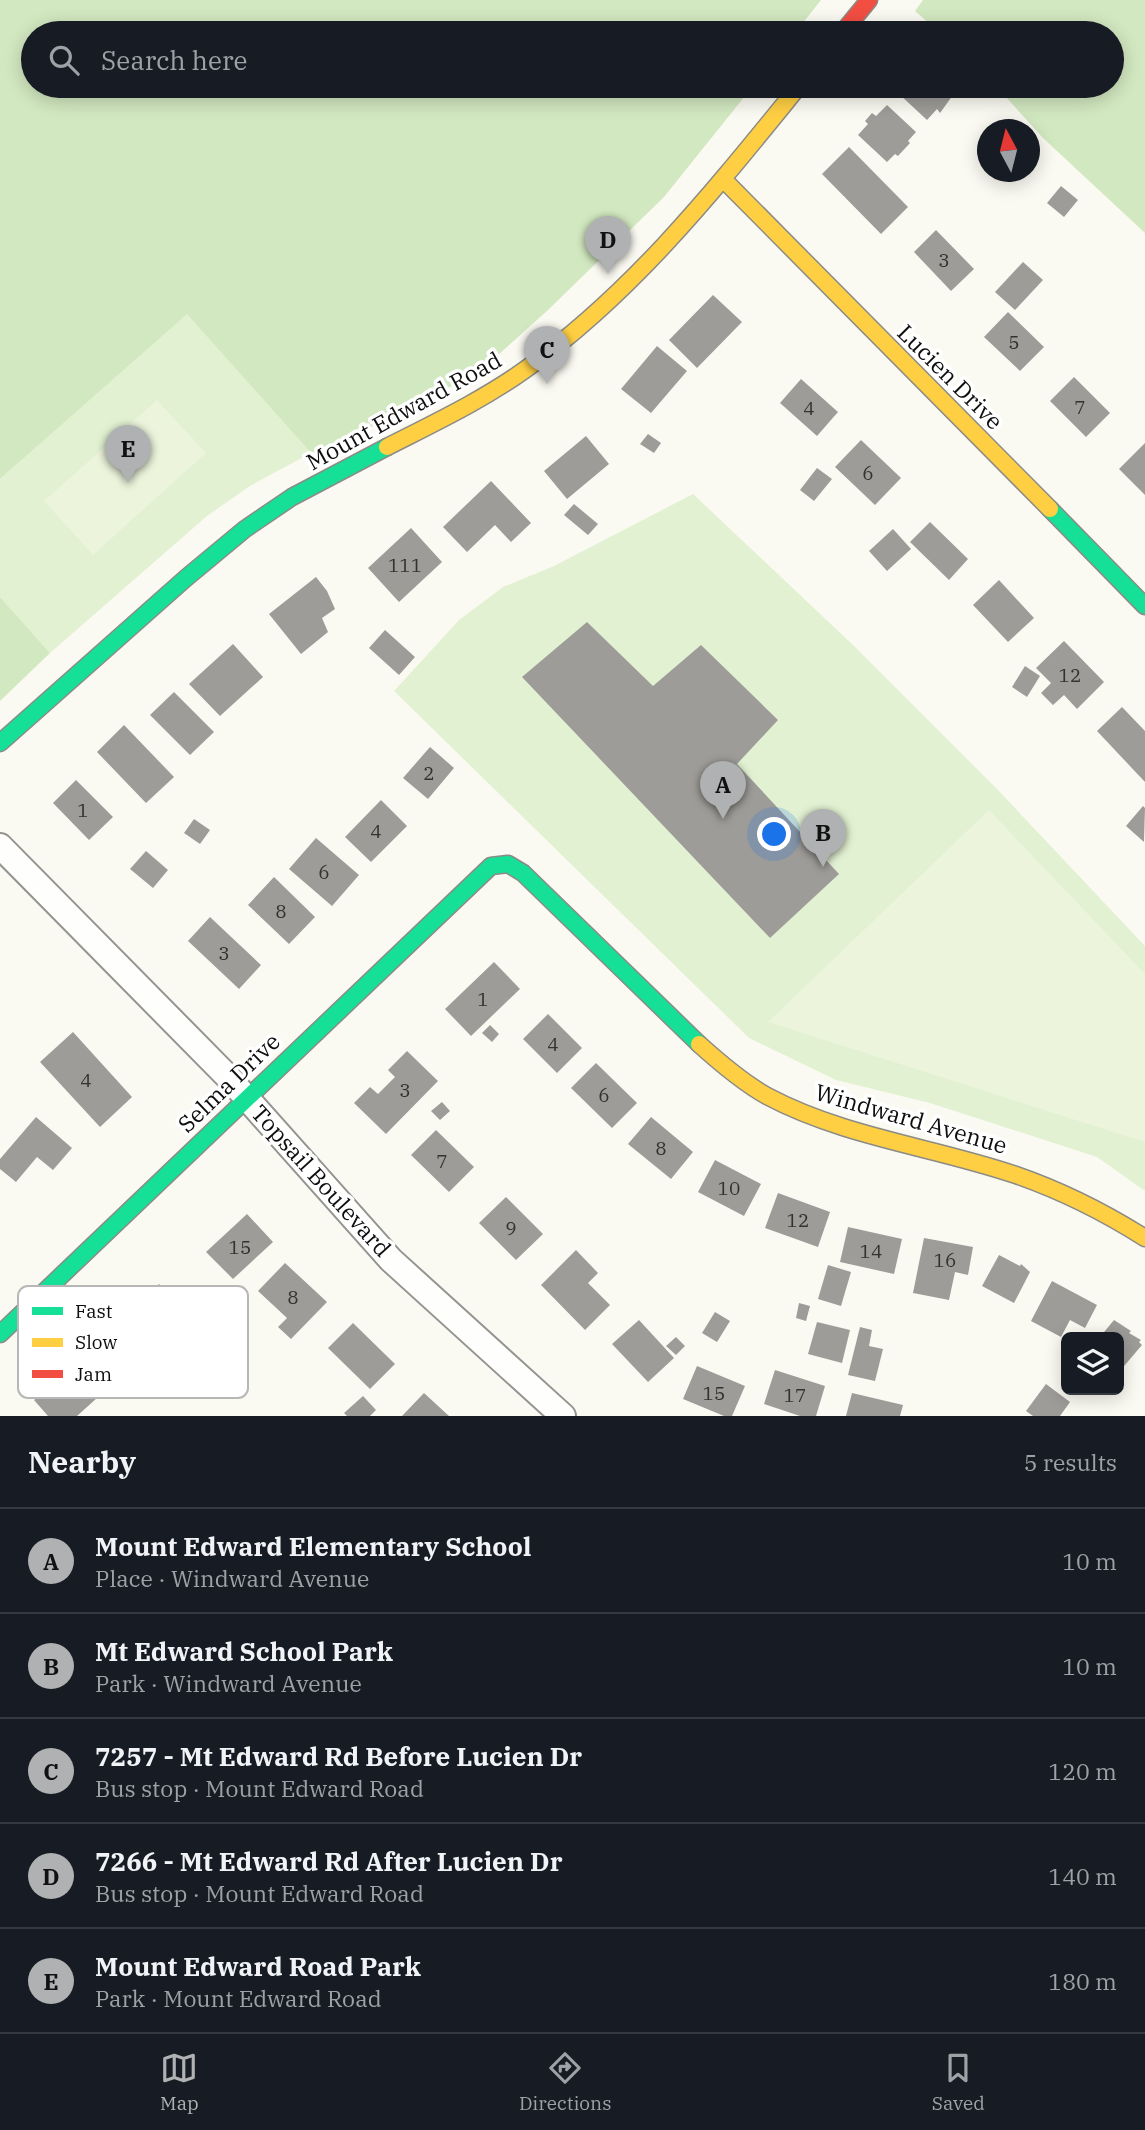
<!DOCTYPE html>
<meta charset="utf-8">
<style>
:root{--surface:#171b24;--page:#242831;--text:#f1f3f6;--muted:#9ea1a6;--line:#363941;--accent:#b0b1b2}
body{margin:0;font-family:"IBM Plex Serif",serif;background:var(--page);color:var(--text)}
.controls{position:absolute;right:21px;bottom:21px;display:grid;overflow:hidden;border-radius:10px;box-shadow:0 4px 18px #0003}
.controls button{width:63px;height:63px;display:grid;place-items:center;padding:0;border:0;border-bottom:2px solid var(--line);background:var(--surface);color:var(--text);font:35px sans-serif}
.compass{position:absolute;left:977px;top:119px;width:63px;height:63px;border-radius:50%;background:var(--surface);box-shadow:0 4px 18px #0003;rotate:353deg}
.you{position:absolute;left:775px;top:835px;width:24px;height:24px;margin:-18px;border:5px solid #fff;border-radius:50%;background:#1a73e8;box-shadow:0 0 0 10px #1a73e833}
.badge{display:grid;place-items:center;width:46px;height:46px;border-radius:50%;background:var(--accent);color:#111;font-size:23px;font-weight:700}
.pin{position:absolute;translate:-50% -58px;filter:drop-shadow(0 2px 4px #0008)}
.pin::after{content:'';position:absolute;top:37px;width:24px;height:21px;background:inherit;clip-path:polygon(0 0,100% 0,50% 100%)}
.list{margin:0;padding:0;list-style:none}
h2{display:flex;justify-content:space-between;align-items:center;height:91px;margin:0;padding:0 28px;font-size:30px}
h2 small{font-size:23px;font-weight:400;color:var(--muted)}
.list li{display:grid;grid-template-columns:46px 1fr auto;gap:21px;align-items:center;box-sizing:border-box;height:105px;padding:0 28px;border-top:2px solid var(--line)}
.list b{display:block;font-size:26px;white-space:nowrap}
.list p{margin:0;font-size:23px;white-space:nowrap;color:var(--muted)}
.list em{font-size:23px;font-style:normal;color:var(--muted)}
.icon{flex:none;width:38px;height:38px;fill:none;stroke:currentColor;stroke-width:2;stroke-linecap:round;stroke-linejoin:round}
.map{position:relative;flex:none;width:1145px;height:1416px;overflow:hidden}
.search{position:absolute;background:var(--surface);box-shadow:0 4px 18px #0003;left:21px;right:21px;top:21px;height:77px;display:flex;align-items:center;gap:18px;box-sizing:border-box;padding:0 24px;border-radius:38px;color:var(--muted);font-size:26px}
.sheet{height:616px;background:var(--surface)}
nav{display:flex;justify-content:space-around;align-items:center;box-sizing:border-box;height:98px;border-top:2px solid var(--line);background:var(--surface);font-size:19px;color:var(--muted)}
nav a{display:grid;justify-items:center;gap:4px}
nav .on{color:var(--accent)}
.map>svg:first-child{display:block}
.green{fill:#e2f1d2}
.forest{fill:#d2e8c0}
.pitch{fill:#ecf4dc}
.building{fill:#9e9c98}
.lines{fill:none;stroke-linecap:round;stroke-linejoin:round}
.street-casing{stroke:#959491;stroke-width:28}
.fast-casing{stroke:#8b8b87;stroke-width:19}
.slow-casing{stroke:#8b8b87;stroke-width:19}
.jam-casing{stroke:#8b8b87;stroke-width:19}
.street{stroke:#fefefd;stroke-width:24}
.fast{stroke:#16e098;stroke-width:16}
.slow{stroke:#ffcf43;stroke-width:16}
.jam{stroke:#f24e42;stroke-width:16}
.labels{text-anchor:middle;stroke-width:7;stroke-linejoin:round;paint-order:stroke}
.number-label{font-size:19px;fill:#323230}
.street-label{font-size:23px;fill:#0e0e0e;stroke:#fff}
.key{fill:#fff;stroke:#b7b7b7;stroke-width:2}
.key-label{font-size:19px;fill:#0e0e0e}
</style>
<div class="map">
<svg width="1145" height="1416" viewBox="0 0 1145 1416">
<rect width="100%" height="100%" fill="#fbfaf2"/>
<g class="green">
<path d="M187,313l124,140 -61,33 -43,30 -157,137 -50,-56v-118z"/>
<path d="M693,494l160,151 144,144 148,157v245l-48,-34 -167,-54 -94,-23 -87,-42 -355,-347 65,-71 44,-33 51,-21z"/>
</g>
<g class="forest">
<path d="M0,0h821l-26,33h-762v53h720l-89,111 -116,113 -69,62 -112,57 -56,24 -124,-139 -187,165z"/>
<path d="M923,0h222v233l-102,-95 -47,-52h116v-53h-172l-25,-22z"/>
<path d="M0,597l50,56 -50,48z"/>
</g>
<g class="pitch">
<path d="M157,400l49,53 -113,102 -49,-54z"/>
<path d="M989,810l156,164v168l-377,-120z"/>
</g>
<g class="building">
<path d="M905,86h50l3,2 -18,25 -3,-4 -10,11 -29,-27z"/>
<path d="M887,105l29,27 -8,9 2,2 -12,13 -3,-2 -8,8 -29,-27 10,-11 -3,-3 7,-8 4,3z"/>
<path d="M849,147l59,60 -27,27 -59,-60z"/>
<path d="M1061,186l17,14 -14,17 -17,-14z"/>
<path d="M936,230l38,39 -23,22 -37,-39z"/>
<path d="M1023,262l20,18 -28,30 -20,-18z"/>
<path d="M713,295l29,27 -45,46 -28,-28z"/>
<path d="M1008,312l36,35 -24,24 -36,-34z"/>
<path d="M657,346l30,25 -36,42 -30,-24z"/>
<path d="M1074,377l36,36 -24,24 -36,-36z"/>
<path d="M801,379l37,33 -21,24 -37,-33z"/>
<path d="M648,434l13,9 -7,10 -14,-9z"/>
<path d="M586,436l23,28 -42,35 -23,-28z"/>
<path d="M861,440l40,38 -26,27 -40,-38z"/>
<path d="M1145,443v52l-26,-26z"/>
<path d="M817,468l15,11 -18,22 -14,-11z"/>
<path d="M491,481l40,42 -20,19 -16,-17 -28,27 -24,-25z"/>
<path d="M574,504l24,20 -10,11 -24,-20z"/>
<path d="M930,522l38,37 -19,21 -39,-38z"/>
<path d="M411,528l31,34 -43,40 -31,-34z"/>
<path d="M893,529l18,20 -24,22 -18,-20z"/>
<path d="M316,577l11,14 8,18 -13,9 6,14 -27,22 -32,-40z"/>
<path d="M999,580l35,38 -26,24 -35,-37z"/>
<path d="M587,622l66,64 48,-41 77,75 -41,44 102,110 -69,64 -248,-261z"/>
<path d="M385,630l30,27 -16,18 -30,-27z"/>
<path d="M1064,641l40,41 -27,27 -13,-14 -11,10 -12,-12 10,-10 -15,-15z"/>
<path d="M233,644l30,33 -43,39 -31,-32z"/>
<path d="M1025,666l15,10 -13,21 -15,-10z"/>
<path d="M174,692l40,40 -24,23 -40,-40z"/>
<path d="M1122,707l23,24v51l-48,-51z"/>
<path d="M124,725l50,52 -28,26 -49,-51z"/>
<path d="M430,747l24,21 -26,31 -25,-21z"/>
<path d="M76,780l37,37 -24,23 -36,-37z"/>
<path d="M381,800l26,26 -36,36 -26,-25z"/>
<path d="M1143,806l2,2 -1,34 -18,-16z"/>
<path d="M194,819l16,11 -10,14 -16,-11z"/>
<path d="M316,838l43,37 -27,31 -43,-37z"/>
<path d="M146,851l22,19 -15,18 -23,-19z"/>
<path d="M274,877l41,40 -26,27 -41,-39z"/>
<path d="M210,917l51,48 -22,24 -51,-48z"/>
<path d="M494,962l26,27 -49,47 -26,-27z"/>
<path d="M548,1014l34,34 -25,25 -34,-34z"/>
<path d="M490,1025l9,9 -7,8 -10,-9z"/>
<path d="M73,1032l59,65 -32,30 -60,-65z"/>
<path d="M407,1051l31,30 -52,53 -32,-31 16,-16 8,7 17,-17 -7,-7z"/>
<path d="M596,1063l41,40 -25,25 -41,-40z"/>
<path d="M442,1102l8,9 -10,9 -9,-9z"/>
<path d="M36,1117l36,31 -19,22 -16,-13 -21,25 -16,-13v-10z"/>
<path d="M651,1117l42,35 -22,27 -43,-35z"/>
<path d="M436,1130l38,37 -25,25 -38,-37z"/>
<path d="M715,1160l46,24 -17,32 -46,-24z"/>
<path d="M778,1193l52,19 -12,35 -53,-19z"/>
<path d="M506,1197l37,37 -27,26 -37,-37z"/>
<path d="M247,1214l26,28 -40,37 -27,-27z"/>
<path d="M848,1227l54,12 -8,35 -54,-12z"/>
<path d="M924,1238l49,9 -5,28 -13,-3 -6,28 -36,-7z"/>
<path d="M576,1250l22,23 -10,10 22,22 -25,25 -44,-45z"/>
<path d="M999,1255l21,11 1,-2 9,8 -16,31 -32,-17z"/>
<path d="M285,1263l42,39 -36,37 -13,-12 9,-9 -29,-27z"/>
<path d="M828,1265l23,7 -10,34 -23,-7z"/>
<path d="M1052,1281l45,24 -12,23 -15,-8 -9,17 -30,-16z"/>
<path d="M159,1284l33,31 -45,48 -33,-30z"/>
<path d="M799,1303l11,3 -4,15 -10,-3z"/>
<path d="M715,1312l15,9 -13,21 -15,-9z"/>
<path d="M639,1320l35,38 -26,24 -36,-38z"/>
<path d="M1114,1320l17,11 -2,2 12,7 -2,2 3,3 -23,27v-35h-19z"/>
<path d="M817,1322l33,8 -8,33 -34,-9z"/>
<path d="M353,1323l42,41 -25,25 -42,-41z"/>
<path d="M860,1327l12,3 -3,16 14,3 -8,32 -27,-6z"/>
<path d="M676,1337l9,9 -9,9 -10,-9z"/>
<path d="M106,1357l24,27 -9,8 -14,-3 -30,27h-29l-14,-16 47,-42 11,12z"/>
<path d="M697,1366l48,20 -13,30h-8l-41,-17z"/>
<path d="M775,1370l50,16 -9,30h-16l-36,-12z"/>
<path d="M1046,1384l24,18 -10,14h-27l-7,-5z"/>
<path d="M424,1393l25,23h-47z"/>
<path d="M852,1393l51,12 -3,11h-54z"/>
<path d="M363,1396l13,14 -6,6h-23l-3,-3z"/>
</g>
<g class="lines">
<g class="street-casing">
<path id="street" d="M0,846l227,230 164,184 172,156"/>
</g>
<g class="fast-casing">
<g id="fast">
<path d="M1050,509l95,97"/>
<path d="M0,743l186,-165 59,-49 47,-32 95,-50"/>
<path d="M0,1334l491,-468 17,-2 15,9 176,171"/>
</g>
</g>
<g class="slow-casing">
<g id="slow">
<path d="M723,179l327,330"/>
<path d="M387,447c47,-24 96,-47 139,-78 108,-77 190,-181 273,-283"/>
<path d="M699,1044c21,19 43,38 68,52 77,41 167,51 249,79 46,16 88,37 129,63"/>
</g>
</g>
<g class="jam-casing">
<path id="jam" d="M842,33l27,-33"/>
</g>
<use href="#street" class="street"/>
<use href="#fast" class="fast"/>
<use href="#slow" class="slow"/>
<use href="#jam" class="jam"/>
</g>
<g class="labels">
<g class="number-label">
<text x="944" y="267">3</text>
<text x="1014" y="349">5</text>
<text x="1080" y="414">7</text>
<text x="809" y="415">4</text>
<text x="868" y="480">6</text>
<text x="405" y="572">111</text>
<text x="1070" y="682">12</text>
<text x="429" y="780">2</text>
<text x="83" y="817">1</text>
<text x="376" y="838">4</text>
<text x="324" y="879">6</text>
<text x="281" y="918">8</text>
<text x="224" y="960">3</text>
<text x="483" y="1006">1</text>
<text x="553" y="1051">4</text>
<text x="86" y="1087">4</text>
<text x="405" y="1097">3</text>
<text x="604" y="1102">6</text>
<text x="661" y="1155">8</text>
<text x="442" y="1168">7</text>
<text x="729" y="1195">10</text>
<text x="798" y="1227">12</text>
<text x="511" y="1235">9</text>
<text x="240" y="1254">15</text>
<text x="871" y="1258">14</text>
<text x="945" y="1267">16</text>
<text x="293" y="1304">8</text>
<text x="714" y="1400">15</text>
<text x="795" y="1402">17</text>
</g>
<g class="street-label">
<text transform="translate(950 377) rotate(45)" y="8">Lucien Drive</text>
<text transform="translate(404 411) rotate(-29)" y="8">Mount Edward Road</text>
<text transform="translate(229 1083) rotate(-44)" y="8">Selma Drive</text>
<text transform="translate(911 1119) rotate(16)" y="8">Windward Avenue</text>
<text transform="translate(321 1181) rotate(48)" y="8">Topsail Boulevard</text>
</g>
</g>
<rect x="18" y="1286" width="230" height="112" rx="10" class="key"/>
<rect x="32" y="1307" width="31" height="8" fill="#16e098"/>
<rect x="32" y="1338" width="31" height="9" fill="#ffcf43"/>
<rect x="32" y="1370" width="31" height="8" fill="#f24e42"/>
<g class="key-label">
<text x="75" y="1318">Fast</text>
<text x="75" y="1349">Slow</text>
<text x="75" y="1381">Jam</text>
</g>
</svg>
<div class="controls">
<button><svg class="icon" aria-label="layers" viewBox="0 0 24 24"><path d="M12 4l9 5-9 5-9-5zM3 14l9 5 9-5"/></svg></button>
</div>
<svg class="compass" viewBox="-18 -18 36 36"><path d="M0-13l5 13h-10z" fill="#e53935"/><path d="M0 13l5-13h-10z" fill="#9ea1a6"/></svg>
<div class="you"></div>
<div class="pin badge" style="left:723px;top:819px">A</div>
<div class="pin badge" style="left:823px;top:867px">B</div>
<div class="pin badge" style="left:547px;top:384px">C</div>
<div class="pin badge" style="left:608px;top:274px">D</div>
<div class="pin badge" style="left:128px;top:483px">E</div>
<div class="search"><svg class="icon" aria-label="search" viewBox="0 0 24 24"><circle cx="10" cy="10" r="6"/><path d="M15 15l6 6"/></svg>Search here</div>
</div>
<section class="sheet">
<h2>Nearby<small>5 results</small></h2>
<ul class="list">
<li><span class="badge">A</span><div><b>Mount Edward Elementary School</b><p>Place · Windward Avenue</p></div><em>10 m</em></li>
<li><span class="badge">B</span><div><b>Mt Edward School Park</b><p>Park · Windward Avenue</p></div><em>10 m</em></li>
<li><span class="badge">C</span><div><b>7257 - Mt Edward Rd Before Lucien Dr</b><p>Bus stop · Mount Edward Road</p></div><em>120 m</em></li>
<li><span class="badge">D</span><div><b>7266 - Mt Edward Rd After Lucien Dr</b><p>Bus stop · Mount Edward Road</p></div><em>140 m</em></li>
<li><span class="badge">E</span><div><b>Mount Edward Road Park</b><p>Park · Mount Edward Road</p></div><em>180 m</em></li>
</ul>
</section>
<nav>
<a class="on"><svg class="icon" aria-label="map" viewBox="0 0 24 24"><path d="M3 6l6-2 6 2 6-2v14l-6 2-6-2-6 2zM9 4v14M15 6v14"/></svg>Map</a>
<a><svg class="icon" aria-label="directions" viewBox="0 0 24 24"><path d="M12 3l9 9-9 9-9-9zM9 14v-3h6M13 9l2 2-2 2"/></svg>Directions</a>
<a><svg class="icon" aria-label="saved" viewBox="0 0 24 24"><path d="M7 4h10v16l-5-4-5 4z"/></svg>Saved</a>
</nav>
